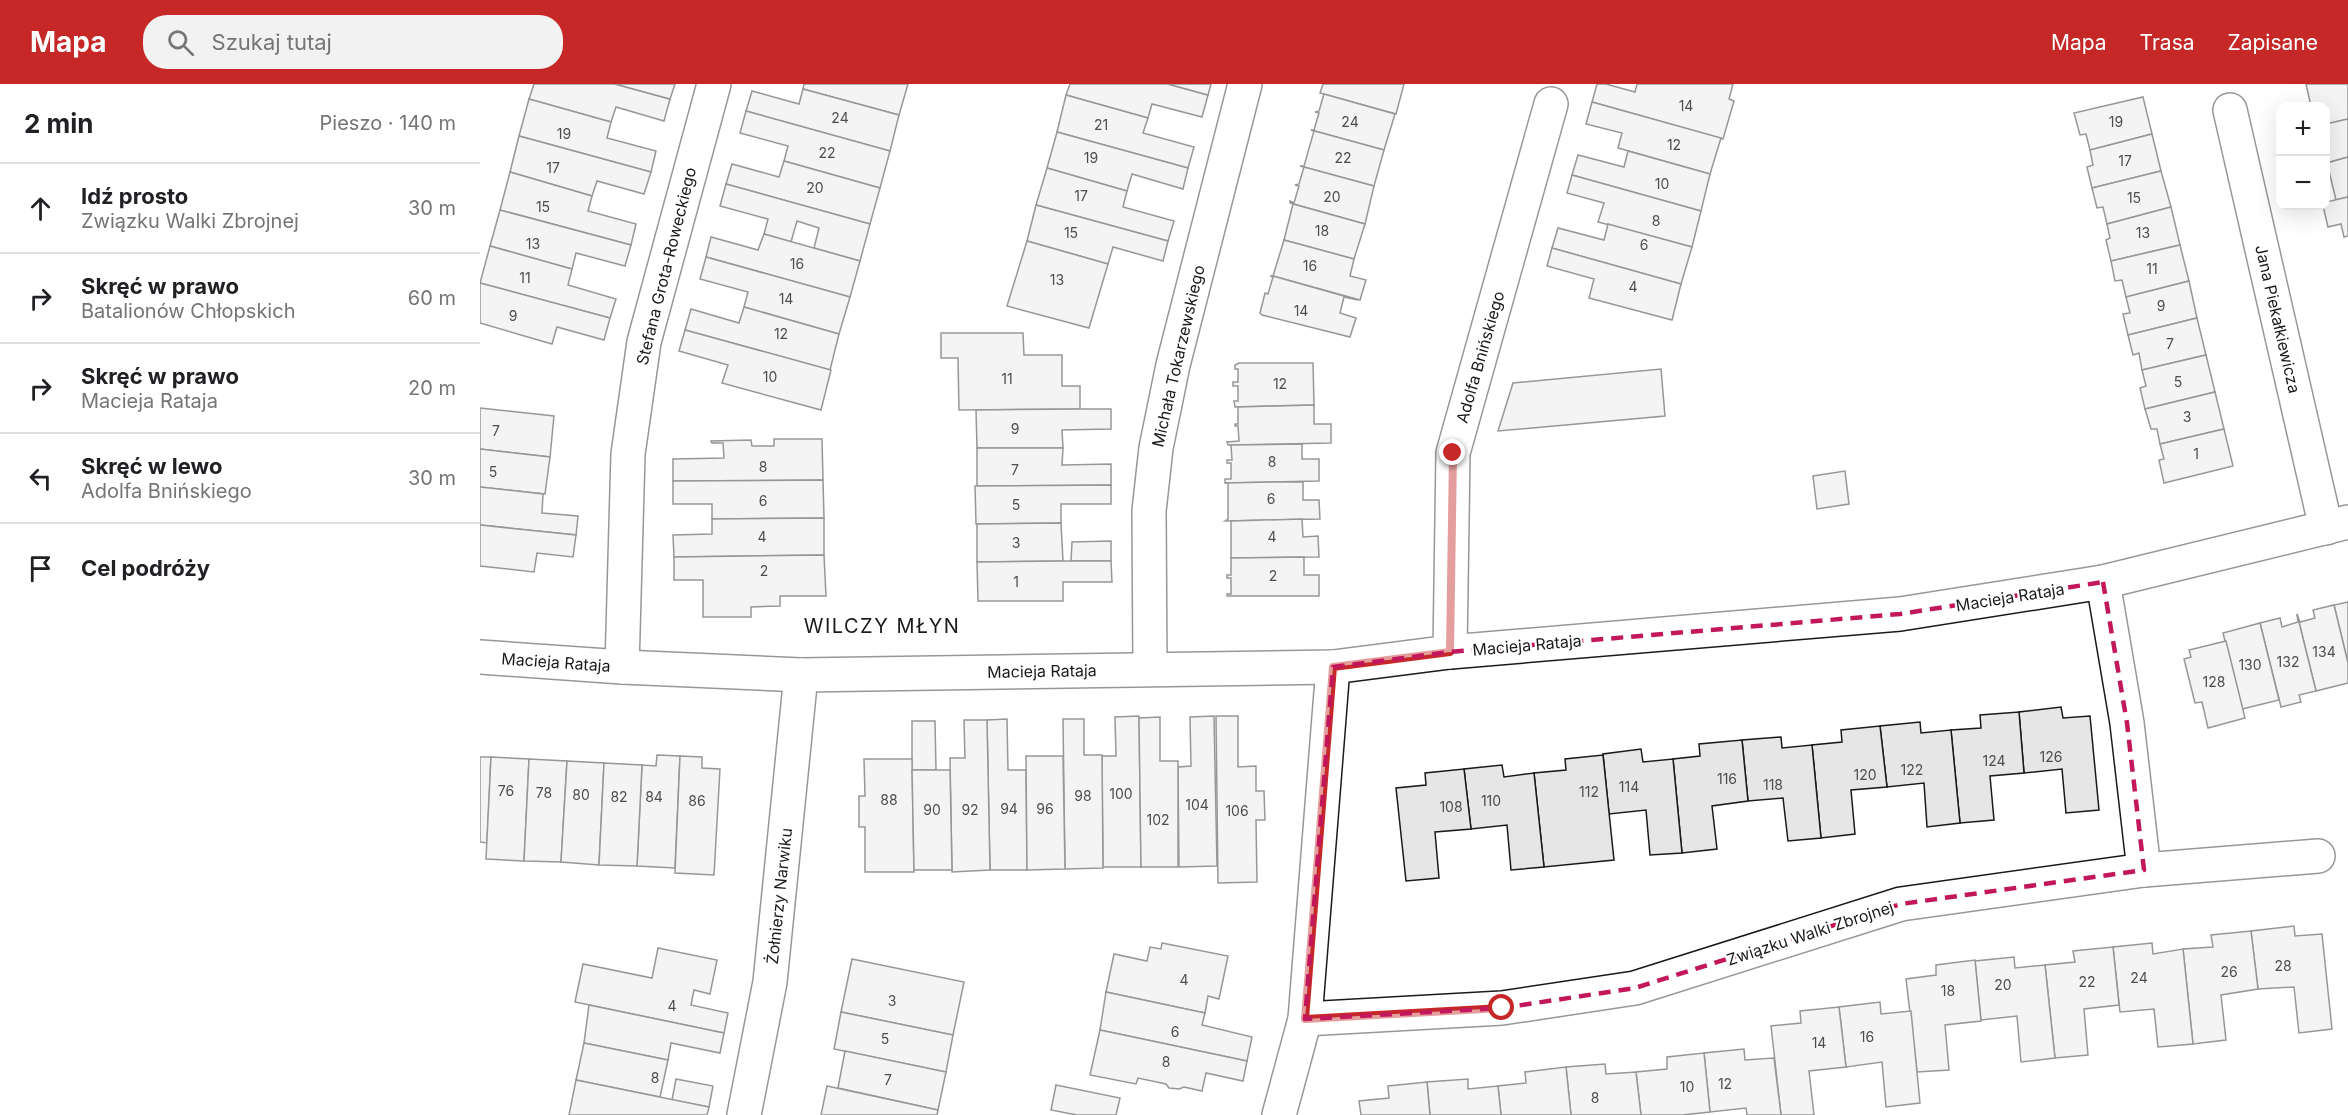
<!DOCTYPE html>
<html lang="pl">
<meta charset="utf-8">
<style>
:root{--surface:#fff;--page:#f2f2f2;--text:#202124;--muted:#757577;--line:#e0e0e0;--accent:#c62828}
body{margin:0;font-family:Inter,sans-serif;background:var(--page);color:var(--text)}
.controls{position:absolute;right:18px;top:18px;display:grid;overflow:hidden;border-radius:12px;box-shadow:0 6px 24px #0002}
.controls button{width:54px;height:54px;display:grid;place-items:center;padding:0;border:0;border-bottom:2px solid var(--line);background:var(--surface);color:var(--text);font:30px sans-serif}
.stop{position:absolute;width:18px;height:18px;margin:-14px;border:4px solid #c62828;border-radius:50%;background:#fff}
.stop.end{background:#c62828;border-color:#fff;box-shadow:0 2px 6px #0008}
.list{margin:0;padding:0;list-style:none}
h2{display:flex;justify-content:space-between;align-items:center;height:78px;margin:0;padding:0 24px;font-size:26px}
h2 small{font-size:20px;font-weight:400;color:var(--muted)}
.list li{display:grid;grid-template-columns:39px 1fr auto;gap:18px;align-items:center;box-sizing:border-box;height:90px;padding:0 24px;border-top:2px solid var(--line)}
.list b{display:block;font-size:22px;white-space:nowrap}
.list p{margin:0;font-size:20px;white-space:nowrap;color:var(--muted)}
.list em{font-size:20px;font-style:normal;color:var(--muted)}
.icon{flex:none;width:33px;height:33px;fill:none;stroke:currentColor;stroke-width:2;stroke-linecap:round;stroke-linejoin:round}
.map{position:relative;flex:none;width:1868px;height:1031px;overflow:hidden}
header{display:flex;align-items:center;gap:36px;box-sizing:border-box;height:84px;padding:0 30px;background:var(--accent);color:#fff}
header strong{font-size:28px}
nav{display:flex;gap:33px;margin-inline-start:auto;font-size:21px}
.search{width:420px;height:54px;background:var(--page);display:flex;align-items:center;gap:15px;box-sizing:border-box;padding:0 21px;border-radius:24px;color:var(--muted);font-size:22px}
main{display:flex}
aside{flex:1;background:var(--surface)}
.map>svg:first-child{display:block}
.building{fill:#e6e6e6;stroke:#1a1a1a;stroke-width:1.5}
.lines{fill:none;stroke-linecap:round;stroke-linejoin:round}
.minor-casing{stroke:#1a1a1a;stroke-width:36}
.minor{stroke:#fff;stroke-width:33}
.route{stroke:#c62828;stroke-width:8}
.marked{fill:none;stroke:#c2185b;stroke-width:4.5;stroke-dasharray:12 8;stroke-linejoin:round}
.labels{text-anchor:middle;stroke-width:4.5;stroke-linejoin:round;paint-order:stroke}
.number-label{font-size:14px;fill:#4d4d4d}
.street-label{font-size:16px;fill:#1a1a1a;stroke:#fff}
.quarter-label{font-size:20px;letter-spacing:1.5px;fill:#1a1a1a;stroke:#fff}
</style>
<header>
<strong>Mapa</strong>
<div class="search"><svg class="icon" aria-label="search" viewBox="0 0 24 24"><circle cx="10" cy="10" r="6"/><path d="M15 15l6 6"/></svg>Szukaj tutaj</div>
<nav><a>Mapa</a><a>Trasa</a><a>Zapisane</a></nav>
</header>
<main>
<aside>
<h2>2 min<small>Pieszo · 140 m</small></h2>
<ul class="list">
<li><svg class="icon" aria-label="ahead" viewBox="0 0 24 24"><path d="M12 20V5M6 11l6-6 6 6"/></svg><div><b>Idź prosto</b><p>Związku Walki Zbrojnej</p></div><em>30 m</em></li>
<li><svg class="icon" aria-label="right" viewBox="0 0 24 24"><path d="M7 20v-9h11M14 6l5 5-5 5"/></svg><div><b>Skręć w prawo</b><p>Batalionów Chłopskich</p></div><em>60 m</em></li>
<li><svg class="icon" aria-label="right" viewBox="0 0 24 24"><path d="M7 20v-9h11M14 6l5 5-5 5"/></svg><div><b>Skręć w prawo</b><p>Macieja Rataja</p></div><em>20 m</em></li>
<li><svg class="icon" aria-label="left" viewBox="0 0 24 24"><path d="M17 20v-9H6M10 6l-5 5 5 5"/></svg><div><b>Skręć w lewo</b><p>Adolfa Bnińskiego</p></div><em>30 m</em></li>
<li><svg class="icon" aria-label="arrive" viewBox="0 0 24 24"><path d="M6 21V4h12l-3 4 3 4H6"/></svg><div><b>Cel podróży</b></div></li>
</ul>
</aside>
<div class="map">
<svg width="1868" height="1031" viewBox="0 0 1868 1031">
<rect width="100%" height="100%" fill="#fff"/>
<g class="building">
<path d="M54,0h81l55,15 -6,22 -48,-14 -5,15 -82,-23z"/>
<path d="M135,0h60l-5,15z"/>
<path d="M324,0h104l-9,31 -96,-26z"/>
<path d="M590,0h98l40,11 -6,22 -50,-13 -4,14 -82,-23z"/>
<path d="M688,0h43l-3,11z"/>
<path d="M843,0h81l-8,30 -76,-21z"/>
<path d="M1117,0h9l29,8 2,-8h96l-4,15 5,2 -11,38 -131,-37z"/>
<path d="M1826,0h42v35l-22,5v-18h-15z"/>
<path d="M323,5l96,26 -9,36 -144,-40 6,-20 47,13z"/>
<path d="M844,10l71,20 -11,36 -73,-20h3l5,-17 -4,-1 4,-1z"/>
<path d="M586,11l82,23 -5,15 51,14 -6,21 -131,-36z"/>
<path d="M1663,13l9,37 -62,16 -4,-16 -6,1 -6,-22z"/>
<path d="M49,15l82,23 -4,16 49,13 -5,21 -132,-36z"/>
<path d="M1112,18l129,36 -11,36 -92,-26 4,-15 -36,-9z"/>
<path d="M266,27l144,40 -10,37 -96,-27 4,-15 -48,-13z"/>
<path d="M1868,35v38l-22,6v-39z"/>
<path d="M831,46l73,20 -10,36 -74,-20h4l10,-35z"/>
<path d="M577,48l131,36 -5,21 -51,-15 -5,17 -80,-23z"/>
<path d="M1672,50l9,37 -69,17 -5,-21 6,-2 -3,-15z"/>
<path d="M39,52l132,36 -7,22 -47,-13 -5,15 -82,-24z"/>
<path d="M1148,67l82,23 -9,37 -129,-36 6,-20 46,12z"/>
<path d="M1868,73v40l-12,3 -9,-37z"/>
<path d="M304,77l96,27 -10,36 -144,-40 6,-20 47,13z"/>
<path d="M824,83l70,19 -9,38 -75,-21v-2l4,2 5,-17 -4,-1 4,-1z"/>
<path d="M567,84l80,23 -4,16 51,14 -6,20 -132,-36z"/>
<path d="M1681,87l10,36 -64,17 -4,-17 -6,1 -5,-20z"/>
<path d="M30,88l82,24 -4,15 48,13 -5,21 -131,-35z"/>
<path d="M1092,91l129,36 -9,36 -94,-25 6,-19 -37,-10z"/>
<path d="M246,100l144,40 -10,37 -46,-13 5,-20 -22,-7 -6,21 -27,-8 4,-15 -48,-13z"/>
<path d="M1868,113v39l-4,1 -3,-13 -13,3 -5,-21h3v-4z"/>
<path d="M813,120l72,20 -11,35 -70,-19z"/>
<path d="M556,121l132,36 -5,20 -50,-14 -5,17 -81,-23z"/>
<path d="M1691,123l9,38 -69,16 -5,-21 4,-2 -3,-14z"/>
<path d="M20,126l131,35 -6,21 -49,-13 -4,16 -82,-23z"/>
<path d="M1128,140l84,23 -11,37 -129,-36 6,-20 46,12z"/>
<path d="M284,150l96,27 -10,36 -144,-40 5,-20 47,13z"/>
<path d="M804,156l70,19 -4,17 16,4 -6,20 -87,-24z"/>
<path d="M547,157l81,23 -19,64 -82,-22z"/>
<path d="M1700,161l9,36 -63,16 -4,-17 -7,1 -4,-20z"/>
<path d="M10,162l82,23 -4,16 48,14 -6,19 -130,-35z"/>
<path d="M1072,164l129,36 -9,36 -83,-22 5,-19 -47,-13z"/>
<path d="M226,173l144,40 -11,37 -95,-27 4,-15 -48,-13z"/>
<path d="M790,192h3l85,24 -14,-3 -4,16 16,5 -6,19 -88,-22 -2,-2 5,-20 3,1 5,-17z"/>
<path d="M1709,197l8,37 -69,17 -5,-21 7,-1 -4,-16z"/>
<path d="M0,199l130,35 -6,22 -47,-13 -5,17 -72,-21z"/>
<path d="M264,223l95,27 -9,36 -145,-40 6,-21 48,14z"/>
<path d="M1717,234l9,37 -64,15 -3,-17 -6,2 -5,-20z"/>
<path d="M205,246l146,40 -10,40 -99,-27 6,-18 -49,-14z"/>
<path d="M461,249h82l1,22h38v31h18v23l-121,1 -1,-52h-17z"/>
<path d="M1726,271l9,37 -70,17 -5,-21 6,-2 -4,-16z"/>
<path d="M759,279h74l1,42 -79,2 -1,-6h4v-15h-5v-4h5v-13h-3v-4z"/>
<path d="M1181,285l4,47 -167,15 15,-48z"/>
<path d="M1735,308l9,37 -64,15 -3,-15h-6l-6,-20z"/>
<path d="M834,321v19h17v19l-103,2 -1,-3 12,-1 -1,-15h-3v-2h3v-17z"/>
<path d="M0,324l74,8 -4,41 -70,-8z"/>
<path d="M600,325h31v20l-49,1 1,18h-86l-1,-38z"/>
<path d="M1744,345l9,37 -69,17 -5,-23 5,-1 -4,-15z"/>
<path d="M294,355h48l1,41 -150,1v-22l51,-1 -1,-15h-11l-1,-2 40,-1 1,6h22z"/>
<path d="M822,360v15h17v22l-94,2v-4h6v-16h-4v-3h5l-1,-15z"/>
<path d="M497,364h86l-1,17 49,-1v21l-134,1z"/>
<path d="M0,365l70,8 -5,37 -65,-7z"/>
<path d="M1365,387l4,33 -32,5 -4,-33z"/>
<path d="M343,396l1,38 -112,1v-15h-39v-23z"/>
<path d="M796,398h27v18h16l1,19 -95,2 3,-2v-36h-3z"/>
<path d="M631,401v19h-50v19l-85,1 -1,-38z"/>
<path d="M0,403l63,7 -1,19 36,3 -2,19 -96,-10z"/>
<path d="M344,434v37l-150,2 -1,-22 39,-1v-15z"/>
<path d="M822,435l1,18 15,-1 1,21 -88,1v-37z"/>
<path d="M581,439l2,38 -86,1v-38z"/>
<path d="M0,441l96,10 -3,22 -36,-4 -3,19 -54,-6z"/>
<path d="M631,457v20h-40l1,-19z"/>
<path d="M344,471l2,41h-46v10l-29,1v10h-48v-37h-29v-23z"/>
<path d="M824,473v18h15v21h-92v-2h4v-16h-4v-3h4v-17z"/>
<path d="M583,477h48l1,21h-49v19h-85l-1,-39z"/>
<path d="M1868,518v61l-14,-58z"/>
<path d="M1854,521l14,58v20l-32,8 -19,-77 3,8 15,-4 -2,-8z"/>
<path d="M1817,530l19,77 -17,4 2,7 -20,5 -21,-84 20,-5 2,9 16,-5z"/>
<path d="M1780,539l19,77 -37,9 -19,-76z"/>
<path d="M1746,557l19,77 -37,10 -6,-26 -7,1 -11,-44 7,-2 -2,-7z"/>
<path d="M1581,623l2,11 27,-2 9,94 -33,3 -4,-44 -38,4 -5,-61z"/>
<path d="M1539,628l5,61 -34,3 4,44 -34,3 -9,-93 30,-2 -1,-13z"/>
<path d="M659,632l2,151h-38l-1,-111h14l-1,-39z"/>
<path d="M734,632l3,150 -38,1 -1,-100 13,-1 -1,-49z"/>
<path d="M736,632h22v51l18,-1v25h8l1,29h-9l1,62 -39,1z"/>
<path d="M680,633v44h18v106h-37l-2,-149z"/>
<path d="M527,635l1,51h18l1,100h-37l-3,-150z"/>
<path d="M583,635h21v36h18l1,113 -38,1z"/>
<path d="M484,636h23l3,150 -38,2 -2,-114h15z"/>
<path d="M432,637h23l1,49h-24z"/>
<path d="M1440,638l1,11 30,-3 9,93 -33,4 -3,-44 -37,4 -7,-61z"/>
<path d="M1400,642l7,61 -36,3 4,44 -34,4 -9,-93 30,-3 -1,-12z"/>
<path d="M1301,653l1,11 30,-3 9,93 -33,3 -5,-43 -35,3 -6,-61z"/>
<path d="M1262,656l6,61 -36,5 5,43 -35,4 -9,-94 27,-3 -1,-12z"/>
<path d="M1161,665l2,13 30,-3 9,94 -32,2 -4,-45 -37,4 -6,-60z"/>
<path d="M177,671l23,1 -5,112 -38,-2 5,-101 14,1z"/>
<path d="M1123,671l11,105 -70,7 -10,-94 32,-3 -1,-11z"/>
<path d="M200,672l22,1v11l18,1 -6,106 -39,-2z"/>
<path d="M546,672h37l2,113 -38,1z"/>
<path d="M0,673h11l-4,86 -7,-1z"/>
<path d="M11,673l38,2 -5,102 -38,-2z"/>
<path d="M49,675l38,2 -6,101 -37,-1z"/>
<path d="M384,675h48l2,113h-49v-45h-6v-31h6z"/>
<path d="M87,677l37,2 -5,102 -38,-3z"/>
<path d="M124,679l38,2 -5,101 -38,-1z"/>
<path d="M1022,681l2,12 30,-4 10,94 -33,3 -4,-45 -36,4 -7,-60z"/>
<path d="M984,685l7,60 -36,3 4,46 -33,3 -10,-93 30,-3 -1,-12z"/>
<path d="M432,686h38l2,100h-38z"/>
<path d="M1814,842l1,10 27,-2 10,95 -33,4 -5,-46 -36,2 -7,-58z"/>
<path d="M1771,847l7,58 -37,6 5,45 -33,4 -10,-95 30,-2 -2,-12z"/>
<path d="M682,859l66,13 -9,43 -11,-3 -3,17 -99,-21 8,-38 33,7 3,-14 11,2z"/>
<path d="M1672,859l1,11 30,-5 10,95 -35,3 -4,-38 -34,3 -7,-65z"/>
<path d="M1633,863l6,58 -35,4 4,46 -33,3 -10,-93 30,-3 -2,-11z"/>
<path d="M178,864l59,12 -7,34 -16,-4 -3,15 37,8 -4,20 -149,-31 8,-38 69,14z"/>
<path d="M1534,873l1,11 30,-3 10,93 -34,4 -4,-46 -36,4 -6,-59z"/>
<path d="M372,875l112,23 -11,53 -112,-23z"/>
<path d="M1495,876l6,61 -36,4 4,45 -32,2 -11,-93 30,-4v-10z"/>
<path d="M626,908l99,21 -3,12 50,12 -5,24 -147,-31z"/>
<path d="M1400,918l1,12 30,-3 9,92 -34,4 -4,-45 -36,5 -7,-60z"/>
<path d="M109,921l135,28 -4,20 -49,-10 -3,17 -84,-17z"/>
<path d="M1359,923l7,60 -37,4 5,44h-33l-10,-89 30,-3 -1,-12z"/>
<path d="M361,928l112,23 -7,37 -112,-23z"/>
<path d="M620,946l147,31 -4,20 -37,-8 -4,18 -18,-4 -5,2 -10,-1 -3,-4 -28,-6 -2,6 -46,-9z"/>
<path d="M104,959l84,17 -8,37 -84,-17z"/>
<path d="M1264,965l1,11 29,-2 7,57h-34l-1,-7 -36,4 -6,-59z"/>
<path d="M365,967l101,21 -8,38 -100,-22z"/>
<path d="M1224,969l6,59 -28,3h-41l-5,-43 31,-3v-12z"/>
<path d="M1125,980l1,10 30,-2 5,43h-70l-5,-48z"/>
<path d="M1086,983l5,48h-70l-3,-29 28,-3 -1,-11z"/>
<path d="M196,995l37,7 -4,21 -37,-7z"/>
<path d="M988,995v10l30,-3 3,29h-71l-3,-33z"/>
<path d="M96,996l133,27 -2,8h-138z"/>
<path d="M947,998l3,33h-69l-2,-14 30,-3 -1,-12z"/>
<path d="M576,1001l64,13 -4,17h-39l-26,-5z"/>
<path d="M347,1002l111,24 -1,5h-116z"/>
</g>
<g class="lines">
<g class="minor-casing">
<g id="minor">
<path d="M1750,26l96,418"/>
<path d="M1623,498l24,141 17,147"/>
<path d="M970,568l3,-199 98,-349"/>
<path d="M0,573l142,10 179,8 532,-8 117,-15 450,-38 203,-32 245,-60"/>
<path d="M142,583l6,-213 16,-112 70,-258"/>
<path d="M670,585l-1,-158 7,-63 17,-83 72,-281"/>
<path d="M825,935l197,-11 133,-20 266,-84 243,-34 174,-14"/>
<path d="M264,1031l26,-133 31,-307"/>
<path d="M799,1031l26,-96 28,-352"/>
</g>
</g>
<use href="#minor" class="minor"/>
</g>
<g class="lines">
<path class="route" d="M973,369l-3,199 -117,15 -28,352 197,-11"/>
</g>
<path d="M0 0H1868V1031H0ZM1623,498l24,141 17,147 -243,34 -266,84 -133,20 -197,11 28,-352 117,-15 450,-38z" fill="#fff" fill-opacity=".55" fill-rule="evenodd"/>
<path class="marked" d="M1623,498l24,141 17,147 -243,34 -266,84 -133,20 -197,11 28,-352 117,-15 450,-38z"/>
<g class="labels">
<g class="number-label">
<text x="1206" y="27">14</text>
<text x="360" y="39">24</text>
<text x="870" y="43">24</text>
<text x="1636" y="43">19</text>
<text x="621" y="46">21</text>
<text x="84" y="55">19</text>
<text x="1194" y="66">12</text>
<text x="347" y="74">22</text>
<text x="611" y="79">19</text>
<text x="863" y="79">22</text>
<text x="1645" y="82">17</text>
<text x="73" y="89">17</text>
<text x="1182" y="105">10</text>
<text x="335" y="109">20</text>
<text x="601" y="117">17</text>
<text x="852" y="118">20</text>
<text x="1654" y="119">15</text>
<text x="63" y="128">15</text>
<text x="1176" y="142">8</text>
<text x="842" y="152">18</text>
<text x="591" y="154">15</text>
<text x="1663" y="154">13</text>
<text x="53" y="165">13</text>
<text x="1164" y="166">6</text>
<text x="317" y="185">16</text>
<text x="830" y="187">16</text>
<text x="1672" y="190">11</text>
<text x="45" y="199">11</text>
<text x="577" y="201">13</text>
<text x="1153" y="208">4</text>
<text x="306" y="220">14</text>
<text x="1681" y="227">9</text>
<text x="821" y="232">14</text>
<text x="33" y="237">9</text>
<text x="301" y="255">12</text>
<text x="1690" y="265">7</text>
<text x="290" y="298">10</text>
<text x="527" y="300">11</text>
<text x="1698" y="303">5</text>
<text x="800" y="305">12</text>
<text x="1707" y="338">3</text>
<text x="535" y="350">9</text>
<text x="16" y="352">7</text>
<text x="1716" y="375">1</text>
<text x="792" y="383">8</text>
<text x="283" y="388">8</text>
<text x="535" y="391">7</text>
<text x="13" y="393">5</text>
<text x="791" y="420">6</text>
<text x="283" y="422">6</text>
<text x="536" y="426">5</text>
<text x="282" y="458">4</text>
<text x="792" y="458">4</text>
<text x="536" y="464">3</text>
<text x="284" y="492">2</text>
<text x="793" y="497">2</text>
<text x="536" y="503">1</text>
<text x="1844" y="573">134</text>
<text x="1808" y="583">132</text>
<text x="1770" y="586">130</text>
<text x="1734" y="603">128</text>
<text x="1571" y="678">126</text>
<text x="1514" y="682">124</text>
<text x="1432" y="691">122</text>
<text x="1385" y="696">120</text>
<text x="1247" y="700">116</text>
<text x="1293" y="706">118</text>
<text x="1149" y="708">114</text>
<text x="26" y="712">76</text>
<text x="1109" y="713">112</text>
<text x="64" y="714">78</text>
<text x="641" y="715">100</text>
<text x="101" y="716">80</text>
<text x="603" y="717">98</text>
<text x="139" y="718">82</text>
<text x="174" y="718">84</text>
<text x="409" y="721">88</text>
<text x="217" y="722">86</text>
<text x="1011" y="722">110</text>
<text x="717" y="726">104</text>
<text x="971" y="728">108</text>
<text x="529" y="730">94</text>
<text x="565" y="730">96</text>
<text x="452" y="731">90</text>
<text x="490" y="731">92</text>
<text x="757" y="732">106</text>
<text x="678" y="741">102</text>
<text x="1803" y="887">28</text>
<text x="1749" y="893">26</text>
<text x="1659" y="899">24</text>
<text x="704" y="901">4</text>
<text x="1607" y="903">22</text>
<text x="1523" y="906">20</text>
<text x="1468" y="912">18</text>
<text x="412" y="922">3</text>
<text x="192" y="927">4</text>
<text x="695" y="953">6</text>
<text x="1387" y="958">16</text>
<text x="405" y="960">5</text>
<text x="1339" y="964">14</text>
<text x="686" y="983">8</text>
<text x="175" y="999">8</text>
<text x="408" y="1001">7</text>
<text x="1245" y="1005">12</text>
<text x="1207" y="1008">10</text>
<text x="1115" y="1019">8</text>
</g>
<g class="street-label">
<text transform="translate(186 182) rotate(-76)" y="6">Stefana Grota-Roweckiego</text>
<text transform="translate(1798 235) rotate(77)" y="6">Jana Piekałkiewicza</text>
<text transform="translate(698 272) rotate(-77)" y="6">Michała Tokarzewskiego</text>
<text transform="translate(1000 273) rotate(-74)" y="6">Adolfa Bnińskiego</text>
<text transform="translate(1530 513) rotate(-9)" y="6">Macieja Rataja</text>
<text transform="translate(1047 561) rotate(-5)" y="6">Macieja Rataja</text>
<text transform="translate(76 578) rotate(4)" y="6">Macieja Rataja</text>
<text transform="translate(562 587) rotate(-1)" y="6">Macieja Rataja</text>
<text transform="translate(299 812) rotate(-84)" y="6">Żołnierzy Narwiku</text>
<text transform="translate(1330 849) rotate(-18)" y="6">Związku Walki Zbrojnej</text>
</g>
<g class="quarter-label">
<text x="402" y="549">WILCZY MŁYN</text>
</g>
</g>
</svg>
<div class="controls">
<button>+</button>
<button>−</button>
</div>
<div class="stop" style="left:1022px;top:924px"></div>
<div class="stop end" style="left:973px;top:369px"></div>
</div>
</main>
